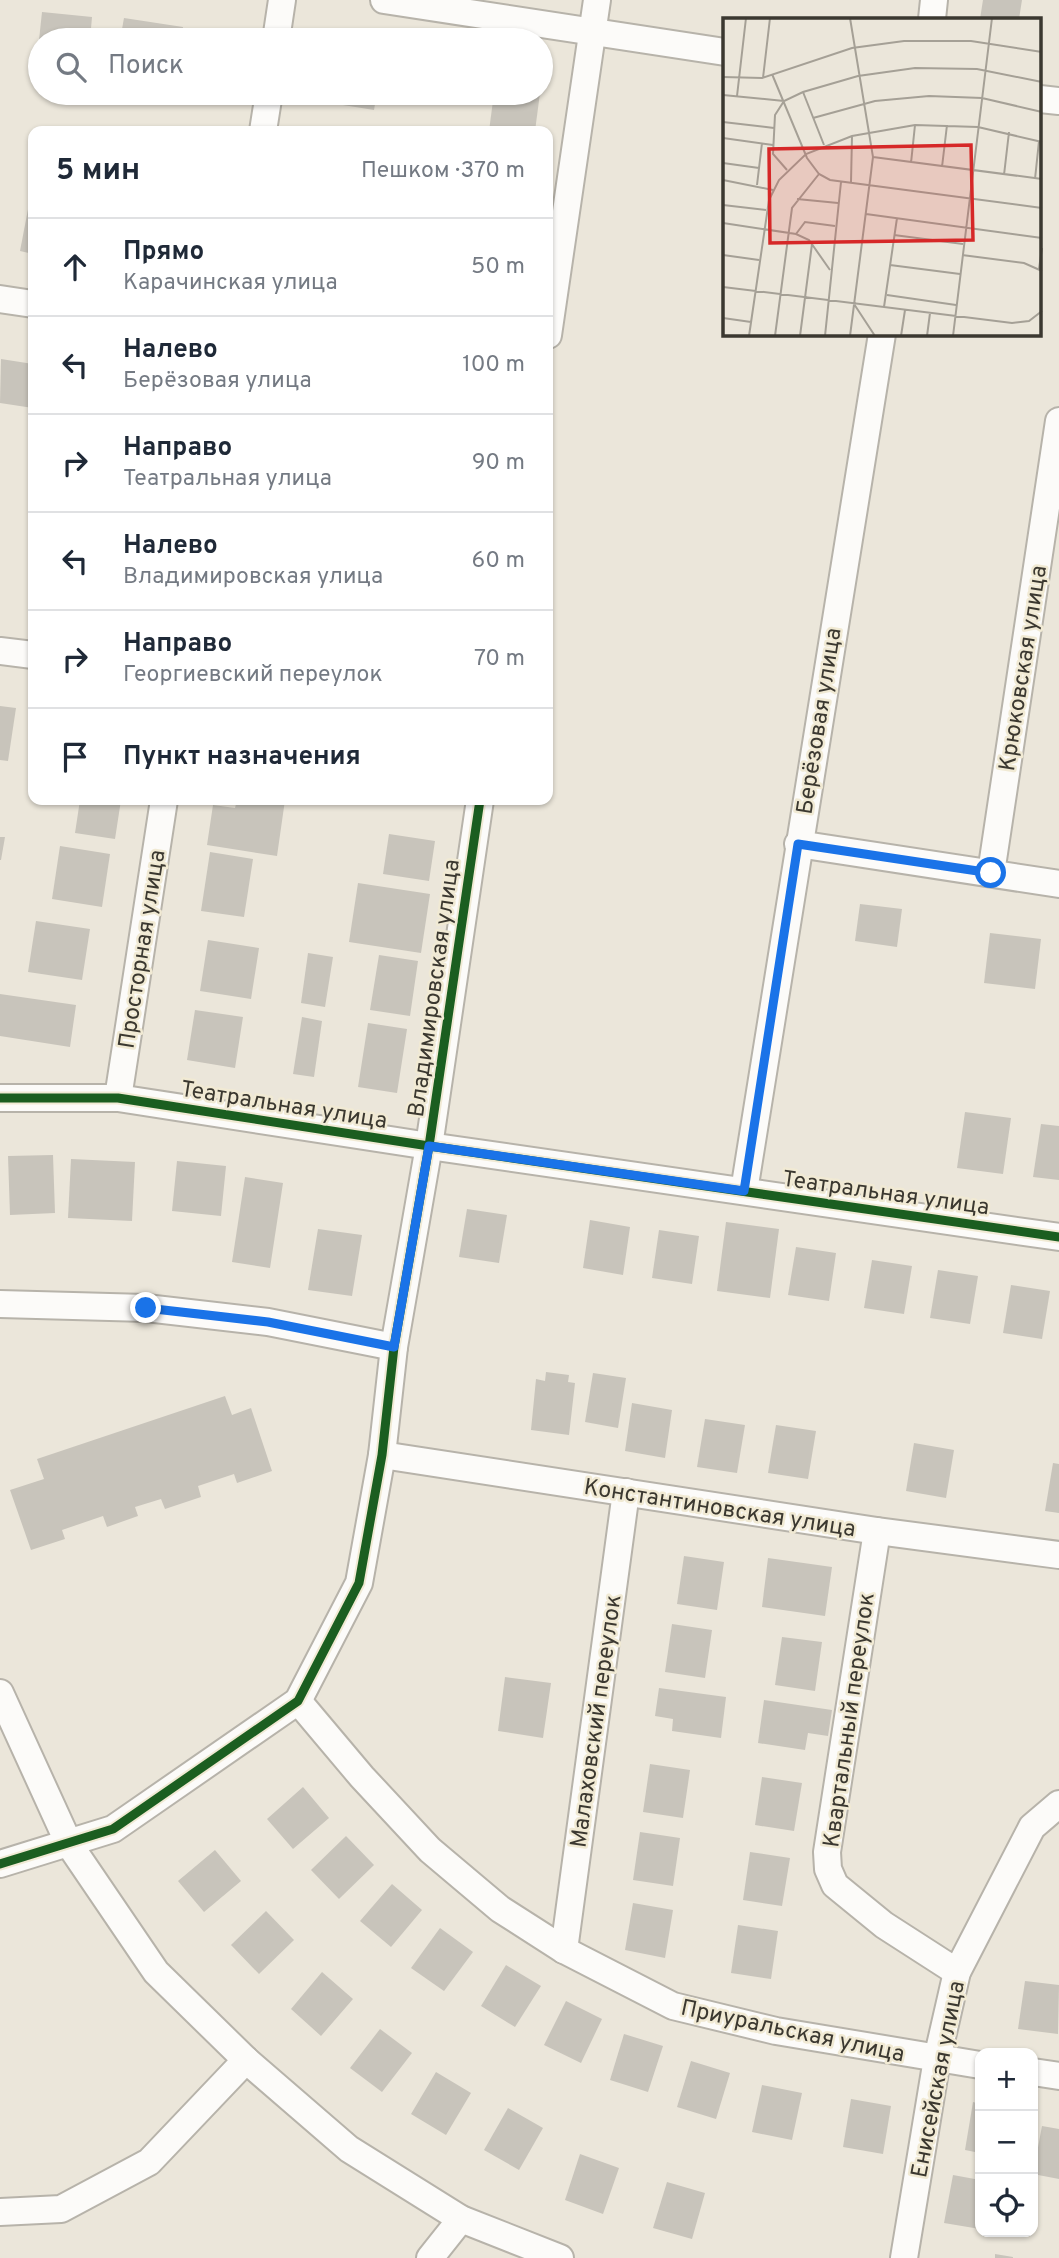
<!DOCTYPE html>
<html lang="ru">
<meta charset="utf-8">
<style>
:root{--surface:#fff;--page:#f6f6f7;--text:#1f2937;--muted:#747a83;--line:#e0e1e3}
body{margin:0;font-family:Overpass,sans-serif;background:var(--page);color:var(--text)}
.controls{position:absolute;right:21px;bottom:21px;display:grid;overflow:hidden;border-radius:14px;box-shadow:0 2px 5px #0004}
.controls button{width:63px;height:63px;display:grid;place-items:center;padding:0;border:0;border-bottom:2px solid var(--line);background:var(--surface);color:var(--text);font:35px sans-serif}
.stop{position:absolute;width:21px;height:21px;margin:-16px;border:5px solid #1a73e8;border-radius:50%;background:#fff}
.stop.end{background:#1a73e8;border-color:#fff;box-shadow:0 2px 7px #0008}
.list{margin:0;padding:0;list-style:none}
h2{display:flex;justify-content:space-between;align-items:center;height:91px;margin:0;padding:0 28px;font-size:30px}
h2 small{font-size:23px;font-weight:400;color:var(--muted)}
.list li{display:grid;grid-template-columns:46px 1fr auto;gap:21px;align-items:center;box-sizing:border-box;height:98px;padding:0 28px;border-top:2px solid var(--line)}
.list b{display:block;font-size:26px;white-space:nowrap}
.list p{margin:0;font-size:23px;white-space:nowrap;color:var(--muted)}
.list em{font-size:23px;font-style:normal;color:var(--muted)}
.icon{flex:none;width:38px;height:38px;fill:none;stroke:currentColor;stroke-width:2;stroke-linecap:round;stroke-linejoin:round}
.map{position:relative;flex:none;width:1059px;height:2258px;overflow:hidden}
.search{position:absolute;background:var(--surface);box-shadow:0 2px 5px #0004;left:28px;top:28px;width:525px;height:77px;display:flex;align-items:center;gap:18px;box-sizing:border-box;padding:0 24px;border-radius:38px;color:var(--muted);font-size:26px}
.panel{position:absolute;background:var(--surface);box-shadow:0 2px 5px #0004;left:28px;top:126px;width:525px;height:679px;border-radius:14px}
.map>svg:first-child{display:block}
.building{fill:#c8c4bb}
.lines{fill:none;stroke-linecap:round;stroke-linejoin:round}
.street-casing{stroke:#b7b3aa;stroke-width:30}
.street{stroke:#fcfbf9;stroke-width:26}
.cycleway-casing{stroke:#f1ead4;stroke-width:13}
.cycleway{stroke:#1b5e20;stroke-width:9}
.route{stroke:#1a73e8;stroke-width:9}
.labels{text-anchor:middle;stroke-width:5;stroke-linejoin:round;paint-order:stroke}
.street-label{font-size:23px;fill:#3b3830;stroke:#f1ead4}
.inset-road{fill:none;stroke:#a5a096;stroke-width:2}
.view{fill:#d62828;fill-opacity:0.15;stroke:#d62828;stroke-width:3.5}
.inset-edge{fill:none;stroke:#3b3830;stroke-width:3.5}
</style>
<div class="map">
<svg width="1059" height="2258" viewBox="0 0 1059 2258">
<rect width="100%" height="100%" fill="#ebe6da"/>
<g class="building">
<path d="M983,0h39l-3,19h-39z"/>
<path d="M42,12l50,5 -2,23h-51z"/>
<path d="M124,18l59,9 -2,13h-61z"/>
<path d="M320,93h57l-3,17 -56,-9z"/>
<path d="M494,93h46l-5,38h-46z"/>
<path d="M29,204l4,1v49l-13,-3z"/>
<path d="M1,359l32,5v44l-33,-5z"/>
<path d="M0,706l16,2 -8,53 -8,-1z"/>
<path d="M80,800h41l-6,39 -40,-6z"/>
<path d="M237,800h48l-8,56 -70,-11 6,-40 22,3z"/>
<path d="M389,834l46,7 -6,40 -46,-7z"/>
<path d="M0,837h5l-4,23h-1z"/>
<path d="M60,846l50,8 -8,53 -50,-8z"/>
<path d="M210,852l43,7 -9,58 -43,-6z"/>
<path d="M358,883l72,11 -9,59 -72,-11z"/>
<path d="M860,904l42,5 -5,38 -42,-6z"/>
<path d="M36,921l54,8 -8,51 -54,-8z"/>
<path d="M990,933l51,6 -6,50 -51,-6z"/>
<path d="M208,940l51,8 -8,51 -51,-8z"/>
<path d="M308,953l25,4 -8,50 -24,-4z"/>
<path d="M379,955l39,6 -8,55 -40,-6z"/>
<path d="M0,994l76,11 -6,42 -70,-11z"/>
<path d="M195,1010l48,7 -8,51 -48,-8z"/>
<path d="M302,1017l20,4 -8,56 -21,-3z"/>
<path d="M368,1023l39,6 -10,64 -39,-6z"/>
<path d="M965,1112l46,6 -8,56 -46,-6z"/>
<path d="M1041,1124l18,2v54l-26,-3z"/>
<path d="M53,1155l2,58 -45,2 -2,-59z"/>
<path d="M71,1159l64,3 -3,59 -64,-3z"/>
<path d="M177,1161l49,5 -5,50 -49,-5z"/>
<path d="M245,1177l38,6 -13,85 -38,-6z"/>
<path d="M467,1209l40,6 -8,48 -40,-6z"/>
<path d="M590,1220l40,7 -7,48 -40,-7z"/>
<path d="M726,1222l53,7 -9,69 -53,-7z"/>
<path d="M318,1229l44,6 -10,61 -44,-6z"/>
<path d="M659,1230l40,6 -7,48 -40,-6z"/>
<path d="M796,1247l40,6 -7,48 -41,-6z"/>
<path d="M872,1260l40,6 -8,48 -40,-6z"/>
<path d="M938,1270l40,6 -8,48 -40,-6z"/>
<path d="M1011,1285l39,6 -8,48 -39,-6z"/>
<path d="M546,1372l23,3 -1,7 7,1 -6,52 -38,-5 5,-51 9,2z"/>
<path d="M593,1373l33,5 -8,50 -33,-6z"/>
<path d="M225,1396l7,19 19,-7 21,63 -35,12 -3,-9 -36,12 3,11 -36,12 -4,-10 -26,8 3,9 -31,11 -4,-11 -41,14 3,9 -34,11 -21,-60 34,-11 -7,-20z"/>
<path d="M632,1403l40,7 -7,48 -40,-7z"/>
<path d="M705,1419l40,6 -8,48 -40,-6z"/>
<path d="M776,1425l40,6 -8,48 -40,-6z"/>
<path d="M914,1443l40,7 -8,48 -40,-7z"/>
<path d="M1053,1463l6,1v49l-14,-2z"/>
<path d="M684,1556l40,6 -7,48 -40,-6z"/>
<path d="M768,1558l64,9 -7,49 -63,-9z"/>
<path d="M672,1624l40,6 -7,48 -40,-6z"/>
<path d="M782,1637l40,5 -7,49 -40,-6z"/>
<path d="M505,1677l46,6 -8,55 -45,-7z"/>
<path d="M659,1688l67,9 -5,41 -49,-7 1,-12 -18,-3z"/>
<path d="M764,1700l68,10 -4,26 -20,-3 -3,17 -47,-7z"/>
<path d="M650,1764l40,6 -7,48 -40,-6z"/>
<path d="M762,1777l40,6 -8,48 -39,-6z"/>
<path d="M303,1787l26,31 -36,31 -26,-30z"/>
<path d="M640,1832l40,6 -7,48 -40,-6z"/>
<path d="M346,1836l28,29 -35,34 -28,-29z"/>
<path d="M215,1850l26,31 -37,31 -26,-31z"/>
<path d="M750,1852l40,6 -8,48 -39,-6z"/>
<path d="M392,1884l30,26 -31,37 -31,-26z"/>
<path d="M633,1903l40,7 -8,48 -40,-8z"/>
<path d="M266,1911l28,29 -35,34 -28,-29z"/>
<path d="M738,1925l40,6 -7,48 -40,-6z"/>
<path d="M440,1928l33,24 -29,39 -33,-23z"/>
<path d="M506,1965l35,21 -26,41 -34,-21z"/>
<path d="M322,1972l31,27 -32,37 -30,-27z"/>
<path d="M1025,1981l34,4 -1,49 -40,-5z"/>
<path d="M566,2001l36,18 -21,44 -37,-18z"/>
<path d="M380,2029l32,24 -30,39 -32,-24z"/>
<path d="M624,2034l39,12 -15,46 -38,-12z"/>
<path d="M691,2061l39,12 -14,46 -39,-12z"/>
<path d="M436,2072l35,21 -25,42 -35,-21z"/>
<path d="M762,2085l40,8 -10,47 -40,-8z"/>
<path d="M851,2099l40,7 -8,48 -40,-7z"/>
<path d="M973,2102l7,2v49l-15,-3z"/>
<path d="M508,2108l35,20 -24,42 -35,-20z"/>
<path d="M1042,2126l17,3v50l-26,-5z"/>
<path d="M580,2154l39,14 -16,46 -38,-14z"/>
<path d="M953,2175l27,5v49l-36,-6z"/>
<path d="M667,2182l38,11 -13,46 -39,-11z"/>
<path d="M995,2254l18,3v1h-18z"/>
</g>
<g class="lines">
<g class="street-casing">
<g id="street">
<path d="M384,0l341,52"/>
<path d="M932,19l2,-19"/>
<path d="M276,40l6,-40"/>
<path d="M1040,99l19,2"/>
<path d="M263,131l6,-38"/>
<path d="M0,299l33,5"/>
<path d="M548,335l49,-335"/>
<path d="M0,651l33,4"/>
<path d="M798,844l261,40"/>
<path d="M991,873l68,-452"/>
<path d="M0,1098h118l311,48 630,91"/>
<path d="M118,1098l46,-298"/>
<path d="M744,1191l138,-857"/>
<path d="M0,1304l146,4 122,14 126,25"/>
<path d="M382,1455l495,76 182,24"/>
<path d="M877,1531l-50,321 1,17 7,16 49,40 73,47"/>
<path d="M0,1693l69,151 87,128 90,88 103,89 112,70 99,39"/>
<path d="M298,1701l64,76 68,73 70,59 64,41 109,56 103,25 204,34"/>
<path d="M0,1864l113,-35 185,-128 61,-118 23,-128 12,-108 35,-201 51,-346"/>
<path d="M564,1950l62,-458"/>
<path d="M1033,2072l26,4"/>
<path d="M0,2212l61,-3 88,-47 97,-102"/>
<path d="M430,2258l31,-39"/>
<path d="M904,2258l33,-199 20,-87 75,-145 27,-23"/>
</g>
</g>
<use href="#street" class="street"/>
<g class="cycleway-casing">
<g id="cycleway">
<path d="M0,1098h118l311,48 630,91"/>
<path d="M0,1864l113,-35 185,-128 61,-118 23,-128 12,-108 35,-201 51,-346"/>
</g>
</g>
<use href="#cycleway" class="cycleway"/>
</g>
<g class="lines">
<path class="route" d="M146,1308l122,14 126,25 35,-201 315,45 54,-347 193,29"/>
</g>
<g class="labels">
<g class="street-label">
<text transform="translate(1022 668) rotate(-81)" y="8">Крюковская улица</text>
<text transform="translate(818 721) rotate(-81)" y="8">Берёзовая улица</text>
<text transform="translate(141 949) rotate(-81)" y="8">Просторная улица</text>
<text transform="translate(433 988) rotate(-82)" y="8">Владимировская улица</text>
<text transform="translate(284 1104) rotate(9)" y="8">Театральная улица</text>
<text transform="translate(886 1192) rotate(8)" y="8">Театральная улица</text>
<text transform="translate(720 1507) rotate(9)" y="8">Константиновская улица</text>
<text transform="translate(848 1720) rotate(-82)" y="8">Квартальный переулок</text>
<text transform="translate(595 1721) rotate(-82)" y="8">Малаховский переулок</text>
<text transform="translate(793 2030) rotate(12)" y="8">Приуральская улица</text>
<text transform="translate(937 2079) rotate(-79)" y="8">Енисейская улица</text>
</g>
</g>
<g transform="translate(723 18)">
<rect width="318" height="318" fill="#ebe6da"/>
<path class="inset-road" d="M127,0l23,139 -23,179M49,56l35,84 12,16 11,6 212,28M0,59l39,1 90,-30 52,-7h67l71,11M40,60l7,-60M80,74l21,53M0,77l61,6M14,78l9,-78M90,100l62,-17 54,-5 53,2 60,14M0,104l51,6M0,120l50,7M150,139l169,22M0,145l36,5M188,145l4,-38M219,149l5,-42M64,152l-14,-16 2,-39 9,-14 19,-9 55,-16 57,-8 62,1 65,13M281,157l5,-43M312,161l4,-38M0,162l50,10M128,164l1,-46M34,167l5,-42M74,181l41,4M0,187l43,5M143,196l176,24M0,205l73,11 13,6 21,30M73,216l9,-12 30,4M171,217l69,9M0,237l36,5M239,237l62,8 18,8M167,247l70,9M316,251l3,-21M0,269l289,36 17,-2 13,-10M164,277l69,10M131,286l21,32M161,289l13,-89M0,300l28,4M26,318l20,-136 10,-20 27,-26 46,-18 63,-11 63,2 64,15M52,318l17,-128 27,-34M77,318l12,-92M102,318l16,-154M178,318l4,-26M204,318l3,-23M230,318l39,-318"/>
<path class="view" d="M248,127l2,95 -203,3 -1,-94z"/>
<rect width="318" height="318" class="inset-edge"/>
</g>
</svg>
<div class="controls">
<button>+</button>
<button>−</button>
<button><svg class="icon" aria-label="locate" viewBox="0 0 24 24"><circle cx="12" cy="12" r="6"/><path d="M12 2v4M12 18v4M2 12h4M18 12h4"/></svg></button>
</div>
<div class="stop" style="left:991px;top:873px"></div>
<div class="stop end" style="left:146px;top:1308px"></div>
<div class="search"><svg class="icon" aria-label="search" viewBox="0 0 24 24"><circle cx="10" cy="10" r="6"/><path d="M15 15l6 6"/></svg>Поиск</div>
<section class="panel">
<h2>5 мин<small>Пешком · 370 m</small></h2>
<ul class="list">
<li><svg class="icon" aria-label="ahead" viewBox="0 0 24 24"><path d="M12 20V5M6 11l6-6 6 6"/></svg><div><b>Прямо</b><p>Карачинская улица</p></div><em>50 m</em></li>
<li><svg class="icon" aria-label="left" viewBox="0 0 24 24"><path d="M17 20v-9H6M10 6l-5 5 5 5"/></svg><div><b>Налево</b><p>Берёзовая улица</p></div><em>100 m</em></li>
<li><svg class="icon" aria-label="right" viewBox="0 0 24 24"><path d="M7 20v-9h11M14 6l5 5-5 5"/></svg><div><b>Направо</b><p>Театральная улица</p></div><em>90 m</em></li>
<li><svg class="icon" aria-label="left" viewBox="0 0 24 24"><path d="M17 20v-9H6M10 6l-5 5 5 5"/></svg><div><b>Налево</b><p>Владимировская улица</p></div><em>60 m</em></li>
<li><svg class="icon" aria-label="right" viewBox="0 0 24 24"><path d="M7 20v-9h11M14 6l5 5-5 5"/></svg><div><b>Направо</b><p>Георгиевский переулок</p></div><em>70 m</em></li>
<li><svg class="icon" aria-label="arrive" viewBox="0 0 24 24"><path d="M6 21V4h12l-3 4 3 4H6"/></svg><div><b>Пункт назначения</b></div></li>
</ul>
</section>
</div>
